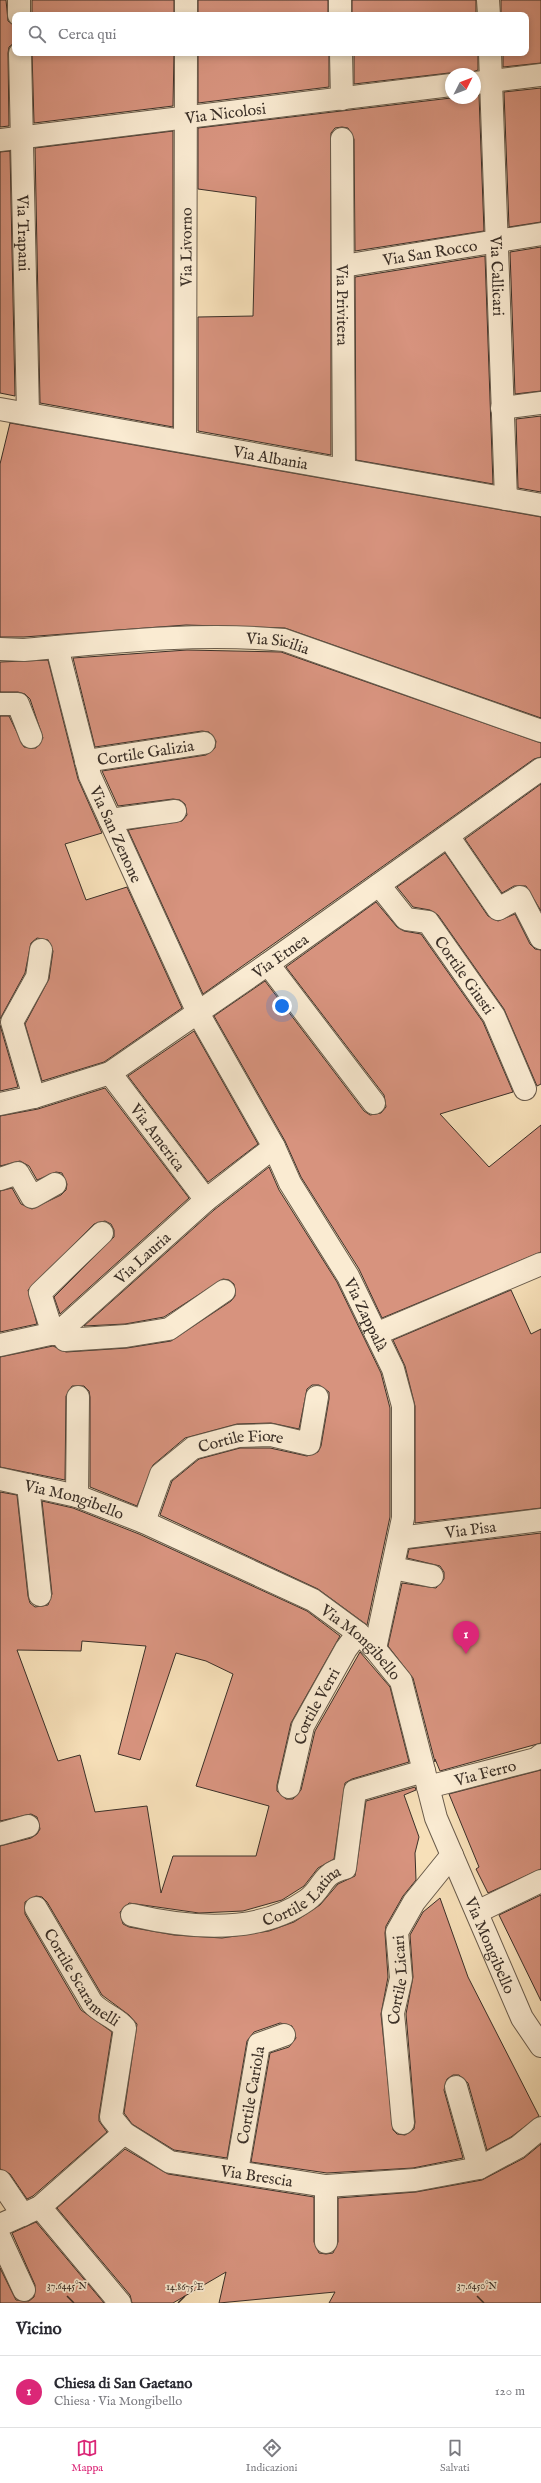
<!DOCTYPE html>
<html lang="it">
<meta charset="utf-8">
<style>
:root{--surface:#fff;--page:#f7f7f7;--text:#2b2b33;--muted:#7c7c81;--line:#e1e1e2;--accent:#db2777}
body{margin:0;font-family:"IM FELL English",serif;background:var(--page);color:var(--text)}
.compass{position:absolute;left:445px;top:68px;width:36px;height:36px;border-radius:50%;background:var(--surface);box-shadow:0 2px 6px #0003;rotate:48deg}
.you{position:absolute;left:282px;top:1006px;width:14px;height:14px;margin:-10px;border:3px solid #fff;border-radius:50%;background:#1a73e8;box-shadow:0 0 0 6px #1a73e833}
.badge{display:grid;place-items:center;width:26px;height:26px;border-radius:50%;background:var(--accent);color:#fff;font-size:13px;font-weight:700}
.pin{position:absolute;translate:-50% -33px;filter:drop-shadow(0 1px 2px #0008)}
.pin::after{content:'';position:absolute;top:21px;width:14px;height:12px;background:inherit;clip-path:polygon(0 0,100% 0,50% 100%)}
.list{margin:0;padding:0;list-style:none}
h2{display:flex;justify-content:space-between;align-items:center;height:52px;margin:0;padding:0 16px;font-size:17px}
h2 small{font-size:13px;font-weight:400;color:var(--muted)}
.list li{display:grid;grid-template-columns:26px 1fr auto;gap:12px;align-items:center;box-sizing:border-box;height:72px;padding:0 16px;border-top:1px solid var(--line)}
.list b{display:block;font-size:15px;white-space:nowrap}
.list p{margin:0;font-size:13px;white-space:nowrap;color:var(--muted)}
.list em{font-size:13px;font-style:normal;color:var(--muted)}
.icon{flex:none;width:22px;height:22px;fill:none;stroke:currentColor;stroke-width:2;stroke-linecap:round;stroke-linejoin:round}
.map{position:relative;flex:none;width:541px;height:2303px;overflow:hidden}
.search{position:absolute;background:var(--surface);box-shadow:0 2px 6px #0003;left:12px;right:12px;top:12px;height:44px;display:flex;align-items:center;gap:10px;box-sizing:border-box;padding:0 14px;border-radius:8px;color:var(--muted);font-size:15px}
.sheet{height:124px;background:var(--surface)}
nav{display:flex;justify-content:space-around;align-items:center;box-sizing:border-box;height:56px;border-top:1px solid var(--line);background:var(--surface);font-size:11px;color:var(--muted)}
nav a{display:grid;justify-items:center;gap:2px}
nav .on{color:var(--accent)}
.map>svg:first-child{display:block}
.building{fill:#d7937e;stroke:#3b3028;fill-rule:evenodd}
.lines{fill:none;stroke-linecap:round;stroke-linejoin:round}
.street-casing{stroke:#6a5c4c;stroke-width:24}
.street{stroke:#faebd2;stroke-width:22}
.ticks{fill:none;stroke:#3b3028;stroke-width:1.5}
.labels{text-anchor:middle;stroke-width:3.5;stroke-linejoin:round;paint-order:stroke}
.street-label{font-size:16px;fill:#3b3028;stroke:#faebd2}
.ticks-label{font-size:10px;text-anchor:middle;fill:#3b3028;stroke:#faebd2;stroke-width:3.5;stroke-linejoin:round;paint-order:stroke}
</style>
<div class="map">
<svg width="541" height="2303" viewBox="0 0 541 2303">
<rect width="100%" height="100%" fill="#f7e0b9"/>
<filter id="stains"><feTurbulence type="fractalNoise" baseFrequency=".005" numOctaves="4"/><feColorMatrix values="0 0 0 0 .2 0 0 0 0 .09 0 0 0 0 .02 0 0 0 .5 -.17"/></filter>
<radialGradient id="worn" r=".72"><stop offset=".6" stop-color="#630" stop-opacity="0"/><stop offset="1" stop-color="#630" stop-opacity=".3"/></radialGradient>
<g class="building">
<path d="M0,0h6l2,21 7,5v16l-6,5 -1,6 1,73 -9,1z"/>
<rect x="32" y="0" width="142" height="15"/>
<rect x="198" y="0" width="130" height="15"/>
<rect x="352" y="0" width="124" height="15"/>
<path d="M501,0h40v63l-38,4v-14h23v-38h-25z"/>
<path d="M32,53h142l-1,53 -139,17z"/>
<path d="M198,53h131v34l-131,16z"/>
<path d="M354,53h124v17l-11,4 -18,-1 -95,11z"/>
<path d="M541,88v134l-32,5 -5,-135z"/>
<path d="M475,95h4l5,136 -129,20 -1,-112 -6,-11 -6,-1 -7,1 -4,5v322l-133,-24v-114l55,-1 3,-119 -58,-8v-61l253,-30h24z"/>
<path d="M173,131v296l-133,-24 -5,-255z"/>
<path d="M10,151l5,245 -15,-3v-241z"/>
<path d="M541,247v144l-26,3 -5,-142z"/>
<path d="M485,256l8,228 -137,-24 -1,-183z"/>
<path d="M541,416v76l-23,-4 -2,-69z"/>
<path d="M10,423l531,94v201l-256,-90 -99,-3 -162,12h-24v-173z"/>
<path d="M187,650l94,2 260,91v14l-7,2 -331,235 -75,-164 54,-9 5,-6 -2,-11 -5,-4 -7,-1 -55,7 -16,-35 104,-16 9,-7 1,-7 -7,-9 -7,-1 -107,16 -22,-89z"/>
<path d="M48,660l30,119 24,54 -37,11 21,56 41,-13 55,121 -78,54 -62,19 -17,-57 24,-45 4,-28 -5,-11 -11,-2 -6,5 -6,30 -25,46v-303h9l15,31 12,1 7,-10 -13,-39 -5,-5 -7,-2h-18v-30z"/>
<path d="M541,784v127l-15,-25h-12l-12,7 -37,-54z"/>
<path d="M445,853l43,63 10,5 17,-7 15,30 5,5 6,1v134l-4,2 -33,-77 -66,-94 -8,-5 -17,-3 -16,-20z"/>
<path d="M376,902l21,25 7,4 17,3 62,88 30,70 -73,22 49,53 52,-42v127l-159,66 -23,-49 -58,-92 -16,-36 -71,-125 51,-35 99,130 6,4 11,-2 5,-6 -2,-12 -98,-128z"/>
<path d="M0,1025l18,62 -18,4z"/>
<path d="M194,1031l64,113 -50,38 -80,-106z"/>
<path d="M105,1088l84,110 -129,116 -6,-17 60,-60v-7l-3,-6 -6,-3 -11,3 -66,66 9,34 -37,8v-141l12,-3 9,16 11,5 29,-14 5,-5 1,-6 -5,-11 -6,-1 -19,8 -8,-14 -9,-5 -20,5v-50l38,-7z"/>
<path d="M269,1167l10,23 58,92 44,91 9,35v109l-23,108 -49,-36 -158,-74 12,-34 27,-22 41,-11h30l37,8 11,-4 3,-6 8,-47v-7l-10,-7h-7l-5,4 -8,40 -28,-6 -34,1 -52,14 -32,27 -16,41 -47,-19v-90l-1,-6 -5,-5h-12l-6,10 -1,84 -65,-13v-110l53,-11 13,6 61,-4 44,-7 60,-40 4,-5 -1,-12 -5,-4 -6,-1 -59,38 -39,7 -41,2 130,-116z"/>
<path d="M511,1290l20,44 10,-5v179l-126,15v-117l-10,-40 -12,-26z"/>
<path d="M0,1492l17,3 11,101 2,7 5,4 13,-2 4,-11 -10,-93 31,7 66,26 168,77 33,25 -49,87 -14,62v6l9,8h7l8,-9 14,-59 45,-79 30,35 19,75 -57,17 -7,4 -11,76 -16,9 -14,18 -22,14 -39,11 -44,2 -70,-10 -9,9 3,12 6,3 45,8 48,3 47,-7 25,-9 26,-17 18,-21 17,-8 11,-75 49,-14 1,3 -12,5 15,42 -4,16 1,27 -13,16 -17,30 -1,7 3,44 -7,37 12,116 4,4 8,1 9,-6 1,-7 -9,-108 7,-37 -3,-42 13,-23 17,-14 28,79 71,139 -28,21 -24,13 -19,-67 -9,-8h-6l-6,4 -3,11 19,68 -50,10 -86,5 -76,-11 19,-109 19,-6 7,-9 -4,-12 -12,-3 -26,9 -7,9 -20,117 -53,-8 -42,-26 -8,-11 13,-89 -8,-9 -27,-20 -55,-93 -5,-5 -6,-1 -11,6v12l56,96 31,22 -13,83v6l8,11 -74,64 -6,3 -17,-25 -10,-5v-323l31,-8 6,-4 3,-5 -3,-12 -6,-3 -31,7zM82,1641l64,5 -28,108 22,6 36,-107 30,8 27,13 -37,112 73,20 -13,50h-83l-12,37 -14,-87 -52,6 -15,-57 -22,6 -41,-111 64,1z"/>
<path d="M541,1533v210l-101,28 -5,-12v3l-22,-84 -25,-32 14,-63 34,5 8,-9v-7l-4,-6 -33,-8 2,-9z"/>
<path d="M541,1770v99l-53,24 -12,-24 3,-2 -30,-73z"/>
<path d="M541,1895v106l-42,-86z"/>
<path d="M541,2144v159h-212l6,-11 -116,11 7,-31 -53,31h-41l-2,-8 -73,-87 68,-59 43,25 146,23v45l5,11 7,1 7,-1 5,-11v-44l78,-6 66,-12 42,-22z"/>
<path d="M36,2222l68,81h-104v-35l16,32 13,1 5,-4 1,-12 -23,-52z"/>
</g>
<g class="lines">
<g class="street-casing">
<g id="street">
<path d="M19,0v15"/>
<path d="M340,0v15"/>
<path d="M488,0l1,15"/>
<path d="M186,15v-15"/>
<path id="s1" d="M20,53l8,361"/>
<path d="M341,53l1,46"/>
<path id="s2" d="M490,53l16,446"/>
<path d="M475,83l66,-8"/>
<path id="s3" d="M342,139l2,331"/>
<path id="s4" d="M0,140l451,-55"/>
<path id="s5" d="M343,266l198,-32"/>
<path d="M502,408l39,-5"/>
<path id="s6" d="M0,409l541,96"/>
<path id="s7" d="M185,441l1,-388"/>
<path id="s8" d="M57,647l33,129 108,237 76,134 16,36 58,93 45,93 10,37v112l-28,131"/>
<path id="s9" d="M0,649l24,1c87,-8 173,-18 260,-10l257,91"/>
<path d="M0,704h18l13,33"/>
<path id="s10" d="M86,761l118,-18"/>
<path d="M110,820l65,-9"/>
<path d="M448,836l50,73 22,-12 21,41"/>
<path id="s11" d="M379,885l27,34 22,3 66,94 31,73"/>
<path d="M268,964l106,139"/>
<path id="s12" d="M110,1073l96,127"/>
<path d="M34,1097l-22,-75 25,-45 4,-27"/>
<path id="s13" d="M0,1104l34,-7 76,-24 158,-109 273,-195"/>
<path d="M0,1179l18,-6 14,24 23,-13"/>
<path d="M59,1332l6,8 61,-4 43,-7 55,-38"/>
<path d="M53,1334l-13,-41 62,-60"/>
<path d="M376,1334l165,-70"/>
<path id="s14" d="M0,1345l59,-13 147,-132 68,-53"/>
<path id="s15" d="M0,1479l77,17 67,26 169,78 45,33 17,16 26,32 35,137 86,200 19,28"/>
<path d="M28,1485l12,110"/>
<path d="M77,1496l1,-99"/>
<path id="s16" d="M144,1522l17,-48 32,-26 45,-12 33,-1 38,9 8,-47"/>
<path id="s17" d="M399,1538l142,-18"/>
<path d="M393,1568l39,8"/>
<path id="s18" d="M289,1787l14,-61 43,-77 12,-16"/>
<path id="s19" d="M428,1787l108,-28 5,-4"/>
<path d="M0,1834l28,-8"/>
<path id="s20" d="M36,1908l56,95c10,11 24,14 33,25l-14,89 13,16"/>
<path d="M477,1912l64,-31"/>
<path id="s21" d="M132,1915c55,13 126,20 175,-15 17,-12 13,-26 38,-32l10,-77 69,-20"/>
<path d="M456,2087l23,81"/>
<path id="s22" d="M403,2123l-10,-110 8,-35 -4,-46 17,-30 38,-47"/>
<path id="s23" d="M237,2171l22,-127 25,-9"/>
<path d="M0,2181l23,34"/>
<path d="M40,2207l80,96"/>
<path id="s24" d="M0,2225l40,-18 84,-74 46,29 156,24 89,-6 64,-12 39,-21 23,-19"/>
<path d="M0,2238l24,52"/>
<path d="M326,2242v-56"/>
</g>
</g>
<use href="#street" class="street"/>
</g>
<path class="ticks" d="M67,2296l7,7M477,2296l7,7M178,2303l7,-7"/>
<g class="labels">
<g class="street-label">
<text dy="6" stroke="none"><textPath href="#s4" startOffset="227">Via Nicolosi</textPath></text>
<text dy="6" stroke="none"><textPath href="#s1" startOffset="180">Via Trapani</textPath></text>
<text dy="6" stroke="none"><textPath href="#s7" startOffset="194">Via Livorno</textPath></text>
<text dy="6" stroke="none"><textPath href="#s5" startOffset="88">Via San Rocco</textPath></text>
<text dy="6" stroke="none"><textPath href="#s2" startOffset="223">Via Callicari</textPath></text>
<text dy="6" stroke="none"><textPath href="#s3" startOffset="166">Via Privitera</textPath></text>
<text dy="6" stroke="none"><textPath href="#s6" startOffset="275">Via Albania</textPath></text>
<text dy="6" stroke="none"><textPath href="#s9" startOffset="279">Via Sicilia</textPath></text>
<text dy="6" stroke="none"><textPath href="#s10" startOffset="60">Cortile Galizia</textPath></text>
<text dy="6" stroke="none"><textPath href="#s8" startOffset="197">Via San Zenone</textPath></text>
<text dy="6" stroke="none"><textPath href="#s13" startOffset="321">Via Etnea</textPath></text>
<text dy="6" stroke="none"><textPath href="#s11" startOffset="130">Cortile Giusti</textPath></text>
<text dy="6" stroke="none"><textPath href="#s12" startOffset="80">Via America</textPath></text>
<text dy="6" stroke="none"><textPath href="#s14" startOffset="172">Via Lauria</textPath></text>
<text dy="6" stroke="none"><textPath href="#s8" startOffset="739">Via Zappalà</textPath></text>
<text dy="6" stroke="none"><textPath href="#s16" startOffset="141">Cortile Fiore</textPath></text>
<text dy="6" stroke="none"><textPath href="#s15" startOffset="77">Via Mongibello</textPath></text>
<text dy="6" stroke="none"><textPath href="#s17" startOffset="72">Via Pisa</textPath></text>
<text dy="6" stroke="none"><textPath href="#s15" startOffset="401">Via Mongibello</textPath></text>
<text dy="6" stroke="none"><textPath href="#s18" startOffset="86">Cortile Verri</textPath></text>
<text dy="6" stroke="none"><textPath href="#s19" startOffset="59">Via Ferro</textPath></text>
<text dy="6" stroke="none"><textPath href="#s21" startOffset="179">Cortile Latina</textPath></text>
<text dy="6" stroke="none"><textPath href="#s15" startOffset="737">Via Mongibello</textPath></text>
<text dy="6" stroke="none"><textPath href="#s20" startOffset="84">Cortile Scaramelli</textPath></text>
<text dy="6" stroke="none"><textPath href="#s22" startOffset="144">Cortile Licari</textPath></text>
<text dy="6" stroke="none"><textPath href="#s23" startOffset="77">Cortile Cariola</textPath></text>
<text dy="6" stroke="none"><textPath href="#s24" startOffset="298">Via Brescia</textPath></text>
</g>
</g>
<g class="ticks-label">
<text x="67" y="2289">37.6445°N</text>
<text x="477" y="2289">37.6450°N</text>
<text x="185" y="2290">14.8675°E</text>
</g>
<rect width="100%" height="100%" filter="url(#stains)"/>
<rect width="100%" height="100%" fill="url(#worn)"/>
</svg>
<svg class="compass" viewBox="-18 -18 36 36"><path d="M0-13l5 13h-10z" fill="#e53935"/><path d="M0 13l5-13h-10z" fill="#7c7c81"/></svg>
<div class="you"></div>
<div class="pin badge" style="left:466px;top:1654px">1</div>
<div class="search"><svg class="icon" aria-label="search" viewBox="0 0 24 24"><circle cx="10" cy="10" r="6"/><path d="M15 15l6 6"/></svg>Cerca qui</div>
</div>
<section class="sheet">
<h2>Vicino<small></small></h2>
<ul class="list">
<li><span class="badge">1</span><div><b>Chiesa di San Gaetano</b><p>Chiesa · Via Mongibello</p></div><em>120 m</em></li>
</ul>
</section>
<nav>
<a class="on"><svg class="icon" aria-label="map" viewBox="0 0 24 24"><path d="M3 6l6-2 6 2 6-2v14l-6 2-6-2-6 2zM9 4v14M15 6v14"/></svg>Mappa</a>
<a><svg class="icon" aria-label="directions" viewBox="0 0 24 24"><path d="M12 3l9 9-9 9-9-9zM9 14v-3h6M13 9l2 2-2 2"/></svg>Indicazioni</a>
<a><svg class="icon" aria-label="saved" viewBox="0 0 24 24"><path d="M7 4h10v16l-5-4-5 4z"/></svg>Salvati</a>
</nav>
